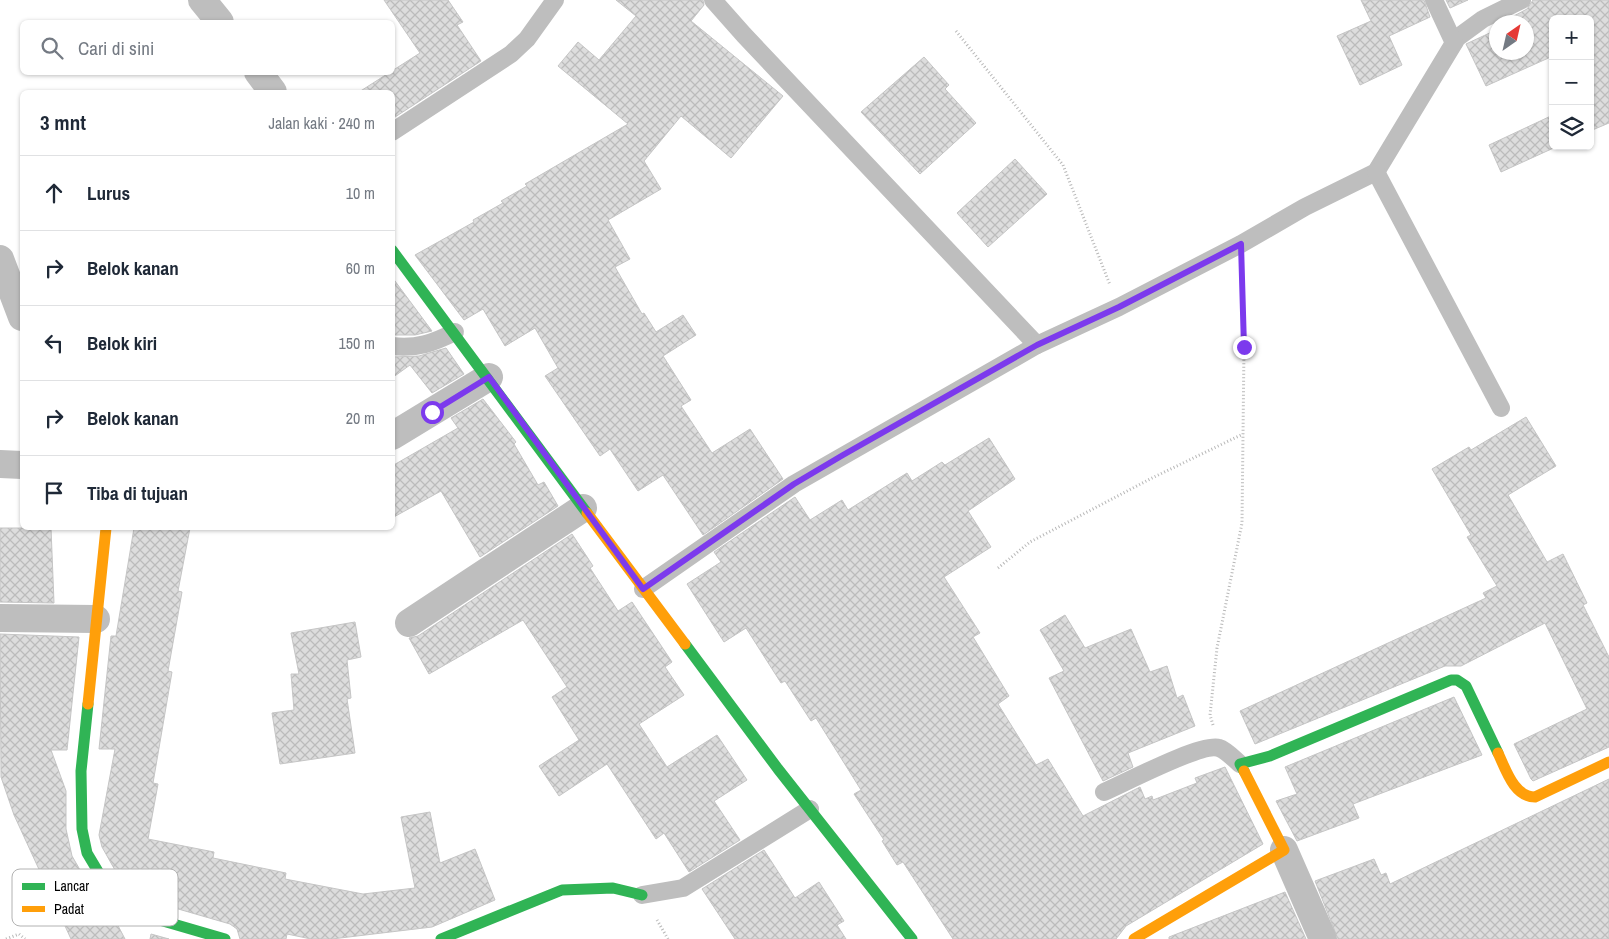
<!DOCTYPE html>
<html lang="id">
<meta charset="utf-8">
<style>
:root{--surface:#fff;--page:#f6f6f7;--text:#1f2937;--muted:#747a83;--line:#e0e1e3}
body{margin:0;font-family:"Archivo Narrow",sans-serif;background:var(--page);color:var(--text)}
.controls{position:absolute;right:15px;top:15px;display:grid;overflow:hidden;border-radius:8px;box-shadow:0 1px 4px #0004}
.controls button{width:45px;height:45px;display:grid;place-items:center;padding:0;border:0;border-bottom:1px solid var(--line);background:var(--surface);color:var(--text);font:25px sans-serif}
.compass{position:absolute;left:1489px;top:15px;width:45px;height:45px;border-radius:50%;background:var(--surface);box-shadow:0 1px 4px #0004;rotate:34deg}
.stop{position:absolute;width:15px;height:15px;margin:-11px;border:4px solid #7c3aed;border-radius:50%;background:#fff}
.stop.end{background:#7c3aed;border-color:#fff;box-shadow:0 1px 5px #0008}
.list{margin:0;padding:0;list-style:none}
h2{display:flex;justify-content:space-between;align-items:center;height:65px;margin:0;padding:0 20px;font-size:21px}
h2 small{font-size:16px;font-weight:400;color:var(--muted)}
.list li{display:grid;grid-template-columns:32px 1fr auto;gap:15px;align-items:center;box-sizing:border-box;height:75px;padding:0 20px;border-top:1px solid var(--line)}
.list b{display:block;font-size:19px;white-space:nowrap}
.list em{font-size:16px;font-style:normal;color:var(--muted)}
.icon{flex:none;width:28px;height:28px;fill:none;stroke:currentColor;stroke-width:2;stroke-linecap:round;stroke-linejoin:round}
.map{position:relative;flex:none;width:1609px;height:939px;overflow:hidden}
.search{position:absolute;background:var(--surface);box-shadow:0 1px 4px #0004;left:20px;top:20px;width:375px;height:55px;display:flex;align-items:center;gap:12px;box-sizing:border-box;padding:0 18px;border-radius:8px;color:var(--muted);font-size:19px}
.panel{position:absolute;background:var(--surface);box-shadow:0 1px 4px #0004;left:20px;top:90px;width:375px;height:440px;border-radius:8px}
.map>svg:first-child{display:block}
.building{fill:url(#building-cross-hatch);stroke:#c5c5c5}
.lines{fill:none;stroke-linecap:round;stroke-linejoin:round}
.path{stroke:#b8b8b8;stroke-width:3;stroke-dasharray:1 2.5;stroke-linecap:butt}
.lane{stroke:#bebebe;stroke-width:18}
.street{stroke:#bebebe;stroke-width:28}
.fast{stroke:#30b455;stroke-width:11}
.slow{stroke:#ff9f0a;stroke-width:11}
.route{stroke:#7c3aed;stroke-width:6}
.key{fill:#fff;stroke:#b2b2b2;stroke-width:1}
.key-label{font-size:14px;fill:#000}
</style>
<div class="map">
<svg width="1609" height="939" viewBox="0 0 1609 939">
<defs>
<pattern id="building-cross-hatch" width="8" height="8" patternUnits="userSpaceOnUse" patternTransform="scale(1.25)"><rect width="8" height="8" fill="#ddd"/><path d="M0 0l8 8M0 8l8-8" fill="none" stroke="#bcbcbc"/></pattern>
</defs>
<rect width="100%" height="100%" fill="#fff"/>
<g class="building">
<path d="M384,0h64l15,22 -6,3 24,36 -89,58v-27h-33l61,-39z"/>
<path d="M616,0h87l1,5 -13,16 92,75 -52,62 -50,-42 -37,45 17,28 -53,31 22,39 -15,8 27,47 2,-1 12,19 27,-17 13,20 -33,21 28,44 -10,6 31,47 38,-24 33,50 -80,56 -40,-60 -25,16 -28,-42 -10,7 -55,-80 13,-8 -23,-40 -30,18 -22,-37 -19,11 -49,-65 59,-33 -1,-2 30,-17 -2,-2 26,-15 -2,-2 103,-60 -70,-58 20,-24 21,18 37,-44z"/>
<path d="M1361,0h63l6,17 -41,19 13,29 -42,20 -23,-49 34,-15z"/>
<path d="M1446,0h22l-18,8z"/>
<path d="M1533,0h76v123l-19,8v-112h-37v37l-67,30 -20,-42 30,-14v22h30v-30h-13l-1,-5 15,-8z"/>
<path d="M924,57l25,28 -4,4 31,34 -56,51 -59,-62z"/>
<path d="M1553,115v31h5l-57,26 -12,-27z"/>
<path d="M1015,159l32,35 -59,53 -31,-34z"/>
<path d="M392,277l40,54 -17,4h-23z"/>
<path d="M446,348l18,26 -32,19 -22,-28 -18,13v-21l27,-1z"/>
<path d="M483,399l33,43 -2,2 24,41 6,-3 14,24 -78,51 -39,-66 -49,27v-52l66,-38 -7,-10z"/>
<path d="M1526,417l30,49 -48,29 39,67 16,-8 24,49 -4,2 26,52v90l-76,34 -2,-2 -17,-35 73,-35 -42,-86 -84,43h-16l-190,78 -15,-33 246,-113 -3,-5 14,-7 -30,-49 4,-2 -39,-66 37,-22 2,3z"/>
<path d="M989,438l26,41 -47,32 23,36 -47,30 36,56 -7,4 36,59 -11,8 38,61 12,-6 35,57 57,-29 5,12 7,-3 1,4 44,-17 -2,-5 30,-11 38,77 -137,82 -10,13h-163l-50,-77 -6,3 -15,-24 2,-1 -30,-46 7,-4 -45,-72 -5,3 -26,-40 -4,2 -35,-55 -22,14 -37,-58 34,-22 -7,-10 81,-55 15,23 32,-20 6,10 59,-37 5,8 30,-19 3,3z"/>
<path d="M0,528h51l3,75 -54,-1z"/>
<path d="M134,528h56l-12,63 4,1 -14,79 4,1 -19,111 5,1 -10,55 66,13 -1,6 73,15 -1,6 78,15 52,-6 -14,-71 29,-5 10,51 35,-14 20,51 -63,27 -100,12h-21l-24,-5 -1,5h-46l-3,-10 -7,-5 -69,-20 5,-16 -46,-9 -18,-32 -3,-12 16,-86h-16l12,-113h5z"/>
<path d="M572,534l21,32 -3,2 28,43 14,-9 40,60 -7,5 19,28 -45,29 28,43 50,-32 30,45 -33,21 26,39 -51,32 -25,-39 -8,6 -49,-75 -48,32 -20,-30 40,-26 -27,-43 15,-10 -44,-67 -94,54 -20,-36 9,-2z"/>
<path d="M1065,615l20,33 46,-19 19,43 17,-6 10,32 6,-3 12,31 -67,27 5,14 -30,14 -54,-103 15,-7 -24,-41z"/>
<path d="M355,622l6,35 -14,3 4,38 -4,1 8,54 -75,11 -8,-51 22,-3 -3,-36h8l-8,-41z"/>
<path d="M0,634l79,3 -12,113h-16l15,41v38l6,27 30,52 12,10 11,21h-54l-57,-124 -13,-38z"/>
<path d="M1454,697l28,58 -129,49 6,14 -62,23 -21,-40 21,-7 -12,-27z"/>
<path d="M1609,779v160h-271l-23,-58 59,-22 7,16 5,-2 4,11z"/>
<path d="M764,850l31,48 24,-16 25,39 -7,4 9,14h-111l-33,-50z"/>
<path d="M1285,892l21,47h-137v-2z"/>
<path d="M151,934l18,5h-19z"/>
</g>
<g class="lines">
<g class="path">
<path d="M956,31l107,134 47,120"/>
<path d="M998,568l32,-26 120,-63 93,-45"/>
<path d="M1213,725l-3,-10 7,-67 25,-125 2,-176 -2,-75"/>
<path d="M657,920l11,19"/>
<path d="M6,939l13,-5 6,5"/>
</g>
<g class="lane">
<path d="M713,0l31,35 293,310 82,-38 122,-63 64,-37 71,-35 81,-134 26,-19 39,-19"/>
<path d="M1434,0l20,43"/>
<path d="M392,132l119,-78 16,-15 28,-39"/>
<path d="M1376,172l125,236"/>
<path d="M392,346c25,3 41,-3 63,-14"/>
<path d="M643,589l151,-105 243,-139"/>
<path d="M1104,792c19,-8 98,-50 115,-44 7,2 15,11 21,16"/>
<path d="M642,895l41,-7 127,-79"/>
</g>
<g class="street">
<path d="M202,0l18,22"/>
<path d="M258,72l15,20"/>
<path d="M0,259l22,58"/>
<path d="M392,436l97,-59"/>
<path d="M0,464l22,1"/>
<path d="M0,618l96,1"/>
<path d="M409,623l174,-115"/>
<path d="M1284,850l39,89"/>
</g>
<g class="fast">
<path d="M392,250l195,263"/>
<path d="M685,644l93,125 134,170"/>
<path d="M88,704l-7,67 1,58 5,24 28,47 24,14 86,25"/>
<path d="M1244,771l-4,-7 30,-8 181,-76h6l9,6 32,67"/>
<path d="M441,939l121,-49 51,-2 29,7"/>
</g>
<g class="slow">
<path d="M587,513l98,131"/>
<path d="M88,704l18,-176"/>
<path d="M1498,753c8,17 16,44 37,44l74,-35"/>
<path d="M1134,939l150,-89 -40,-79"/>
</g>
</g>
<g class="lines">
<path class="route" d="M432,412l57,-35 154,212 151,-105 49,-29 194,-110 82,-38 122,-63 3,103"/>
</g>
<rect x="12" y="869" width="166" height="57" rx="8" class="key"/>
<rect x="22" y="883" width="23" height="7" fill="#30b455"/>
<rect x="22" y="906" width="23" height="6" fill="#ff9f0a"/>
<g class="key-label">
<text x="54" y="891">Lancar</text>
<text x="54" y="914">Padat</text>
</g>
</svg>
<div class="controls">
<button>+</button>
<button>−</button>
<button><svg class="icon" aria-label="layers" viewBox="0 0 24 24"><path d="M12 4l9 5-9 5-9-5zM3 14l9 5 9-5"/></svg></button>
</div>
<svg class="compass" viewBox="-18 -18 36 36"><path d="M0-13l5 13h-10z" fill="#e53935"/><path d="M0 13l5-13h-10z" fill="#747a83"/></svg>
<div class="stop" style="left:432px;top:412px"></div>
<div class="stop end" style="left:1244px;top:347px"></div>
<div class="search"><svg class="icon" aria-label="search" viewBox="0 0 24 24"><circle cx="10" cy="10" r="6"/><path d="M15 15l6 6"/></svg>Cari di sini</div>
<section class="panel">
<h2>3 mnt<small>Jalan kaki · 240 m</small></h2>
<ul class="list">
<li><svg class="icon" aria-label="ahead" viewBox="0 0 24 24"><path d="M12 20V5M6 11l6-6 6 6"/></svg><div><b>Lurus</b></div><em>10 m</em></li>
<li><svg class="icon" aria-label="right" viewBox="0 0 24 24"><path d="M7 20v-9h11M14 6l5 5-5 5"/></svg><div><b>Belok kanan</b></div><em>60 m</em></li>
<li><svg class="icon" aria-label="left" viewBox="0 0 24 24"><path d="M17 20v-9H6M10 6l-5 5 5 5"/></svg><div><b>Belok kiri</b></div><em>150 m</em></li>
<li><svg class="icon" aria-label="right" viewBox="0 0 24 24"><path d="M7 20v-9h11M14 6l5 5-5 5"/></svg><div><b>Belok kanan</b></div><em>20 m</em></li>
<li><svg class="icon" aria-label="arrive" viewBox="0 0 24 24"><path d="M6 21V4h12l-3 4 3 4H6"/></svg><div><b>Tiba di tujuan</b></div></li>
</ul>
</section>
</div>
